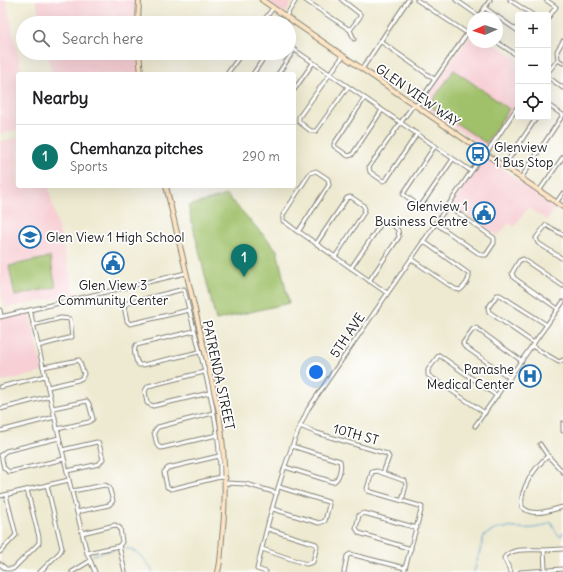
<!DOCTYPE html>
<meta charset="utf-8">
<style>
:root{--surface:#fff;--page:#f6f6f6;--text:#202124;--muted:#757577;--line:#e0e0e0;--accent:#0f766e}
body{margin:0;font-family:Delius,sans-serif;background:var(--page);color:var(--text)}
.controls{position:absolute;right:12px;top:12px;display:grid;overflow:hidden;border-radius:4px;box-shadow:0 4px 16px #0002}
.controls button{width:36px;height:36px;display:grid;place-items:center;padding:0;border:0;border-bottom:1px solid var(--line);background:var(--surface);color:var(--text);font:20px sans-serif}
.compass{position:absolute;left:467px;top:12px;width:36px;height:36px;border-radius:50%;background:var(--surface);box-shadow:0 4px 16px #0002;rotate:267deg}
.you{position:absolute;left:316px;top:372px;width:14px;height:14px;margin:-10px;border:3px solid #fff;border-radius:50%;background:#1a73e8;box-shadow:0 0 0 6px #1a73e833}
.badge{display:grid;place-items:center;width:26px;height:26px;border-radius:50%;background:var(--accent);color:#fff;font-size:13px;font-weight:700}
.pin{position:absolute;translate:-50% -33px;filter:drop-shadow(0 1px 2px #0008)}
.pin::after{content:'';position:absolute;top:21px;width:14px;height:12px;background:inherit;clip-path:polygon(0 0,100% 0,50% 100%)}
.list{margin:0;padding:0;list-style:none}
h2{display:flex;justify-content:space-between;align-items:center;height:52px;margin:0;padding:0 16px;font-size:17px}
h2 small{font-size:13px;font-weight:400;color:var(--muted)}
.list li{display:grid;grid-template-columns:26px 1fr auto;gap:12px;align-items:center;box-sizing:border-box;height:64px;padding:0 16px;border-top:1px solid var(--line)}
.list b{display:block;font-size:15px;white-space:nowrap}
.list p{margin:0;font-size:13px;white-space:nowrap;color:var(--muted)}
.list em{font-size:13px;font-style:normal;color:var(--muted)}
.icon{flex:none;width:22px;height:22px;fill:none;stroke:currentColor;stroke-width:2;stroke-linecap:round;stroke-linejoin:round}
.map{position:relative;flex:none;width:563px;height:572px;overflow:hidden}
.search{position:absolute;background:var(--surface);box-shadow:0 4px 16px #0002;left:16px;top:16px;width:280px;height:44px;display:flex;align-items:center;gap:10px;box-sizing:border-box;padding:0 14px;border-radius:22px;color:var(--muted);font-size:15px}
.panel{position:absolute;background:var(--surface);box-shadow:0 4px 16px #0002;left:16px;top:72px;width:280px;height:116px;border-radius:4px}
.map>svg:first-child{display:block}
.built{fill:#f7cfd4}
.park{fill:#a0c16a;stroke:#5e6e43}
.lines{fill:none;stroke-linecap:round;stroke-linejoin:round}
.stream{stroke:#59a1d0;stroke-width:1}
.street-casing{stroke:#858376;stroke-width:5}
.secondary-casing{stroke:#858376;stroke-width:6}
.street{stroke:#fff;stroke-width:3}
.secondary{stroke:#fde5c5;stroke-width:4}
.labels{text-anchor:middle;stroke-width:3.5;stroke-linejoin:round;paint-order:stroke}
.street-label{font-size:13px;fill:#1c1c1c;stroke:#fff}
.poi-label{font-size:13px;fill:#1c1c1c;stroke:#fff;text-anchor:start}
</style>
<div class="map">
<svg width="563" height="572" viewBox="0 0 563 572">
<rect width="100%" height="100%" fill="#fff"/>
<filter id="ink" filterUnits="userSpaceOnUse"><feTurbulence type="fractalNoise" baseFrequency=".025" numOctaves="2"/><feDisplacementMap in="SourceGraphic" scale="8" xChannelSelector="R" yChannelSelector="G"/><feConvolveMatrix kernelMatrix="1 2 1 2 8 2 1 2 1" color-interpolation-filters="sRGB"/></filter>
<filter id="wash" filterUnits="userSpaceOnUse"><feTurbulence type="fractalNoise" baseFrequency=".012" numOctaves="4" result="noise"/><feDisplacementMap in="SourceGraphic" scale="16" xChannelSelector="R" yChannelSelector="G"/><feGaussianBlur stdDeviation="0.9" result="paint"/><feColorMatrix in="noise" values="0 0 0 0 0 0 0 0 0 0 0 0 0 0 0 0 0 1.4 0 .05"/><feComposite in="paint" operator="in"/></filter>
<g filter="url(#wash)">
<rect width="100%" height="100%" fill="#eeead1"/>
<g class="built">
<path d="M0,0h6l16,74h-4v56l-18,4z"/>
<path d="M36,0h100l-1,23h-94z"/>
<path d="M265,0h28l-8,14z"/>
<path d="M473,31v11h18l27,17v31l-2,2 2,10 -31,47 -66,-44z"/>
<path d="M47,53h89l3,21h-87z"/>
<path d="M18,138v48h30l27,109 -70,13 -5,-20v-147z"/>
<path d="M488,159l68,48 -9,13 -19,-12 -14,19 -5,-4 -11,13 -47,-32 31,-44z"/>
<path d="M29,311l14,61 -43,10v-64z"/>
</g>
<g class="park">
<path d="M454,70l55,39 -23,34 -57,-38z"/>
<path d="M227,195l50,55 12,53 -73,17 -28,-114z"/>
<path d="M50,257l6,30 -41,9 -6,-30z"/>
</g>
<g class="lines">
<g class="stream">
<path d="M121,548c15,0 25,12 32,24"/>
<path d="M93,555l23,-6"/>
<path d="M474,572l10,-36c3,-2 7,-5 11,-6 17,-7 34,5 56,-8l6,12 4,2 2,-3"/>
</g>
</g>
</g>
<g filter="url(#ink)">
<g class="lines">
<g class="street-casing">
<g id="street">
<path d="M305,0l45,30"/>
<path d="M342,0l18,14v3l-10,13"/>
<path d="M417,0l50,33"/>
<path d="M456,0l23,16"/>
<path d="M510,0l23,15"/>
<path d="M546,0l10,7 -8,11"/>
<path d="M485,8l33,23"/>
<path d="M286,16l10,-16"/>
<path d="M478,18l12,-18"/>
<path d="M262,23l11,-15"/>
<path d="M350,30l4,9"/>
<path d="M380,41l54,38"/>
<path d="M497,42l21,14"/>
<path d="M289,46l182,125"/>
<path d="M343,56l-44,61v5l12,9h5l32,-44"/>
<path d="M558,60l-1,-9 6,-10"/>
<path d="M362,69l46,-69"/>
<path d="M548,72l10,-12 5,3"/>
<path d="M227,74l15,-21"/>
<path d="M253,74l14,-21"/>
<path d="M278,74l16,-24"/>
<path d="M548,77l15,11"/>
<path d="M294,90l19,-27"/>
<path d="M364,99l-30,45v2l14,10 4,-1 30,-45"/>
<path d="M414,104l-45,63 1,5 13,9 3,-1 31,-46"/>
<path d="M417,105l56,-80"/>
<path d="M548,105l15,10"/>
<path d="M435,146l-32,48 15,11 4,-1 31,-45"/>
<path d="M486,154l32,-48"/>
<path d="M504,166l33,-49"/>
<path d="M521,178l42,-63"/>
<path d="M539,191l24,-34"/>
<path d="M556,203l7,-10"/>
<path d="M435,223l46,32h5l8,-12v-5l-46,-32"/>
<path d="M298,232l31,-47 -1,-6 -12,-8 -6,2 -27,42v6l2,1 13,10 3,1c29,20 57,40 86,60"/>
<path d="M563,235l-17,-10 -10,13 2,5 25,16"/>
<path d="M316,244l31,-46 4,-1 12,8 2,4 -2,5 -28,43"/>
<path d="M411,259l44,30 5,1c4,-3 10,-10 9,-16l-46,-33"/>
<path d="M351,268l30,-44 3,-3h4l10,9 1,7 -30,44"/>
<path d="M558,309l-44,-31 -2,-5 7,-12 4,-2 40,27"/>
<path d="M0,310l1,6"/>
<path d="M30,310l39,170 18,73 8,19"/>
<path d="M189,310l-59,14 -3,-3 -3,-15 4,-3 56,-14c14,59 37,128 36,188l6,1"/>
<path d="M0,317l186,-44"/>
<path d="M33,325l28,-7 9,1 2,18 -34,9"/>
<path d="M194,331l-58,14c-3,5 -1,15 3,20h4l56,-13"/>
<path d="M534,343l-45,-31 -1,-4 9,-13h3l47,30"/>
<path d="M532,346l27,16 4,-2"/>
<path d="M43,367l36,-7 5,14 -2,4 -4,2 -30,7"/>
<path d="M204,372l-56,14 -3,5 2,12 6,3 56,-13"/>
<path d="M510,378l-46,-32 -1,-3 10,-14 3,-1 46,33"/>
<path d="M0,387l45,-11"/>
<path d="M53,408l34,-7 2,3 4,15 -4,3 -32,7"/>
<path d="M0,409l50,-13"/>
<path d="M213,413l-55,14 -4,5 3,13 4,3 56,-13"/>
<path d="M485,413l-57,-38v-5l11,-15 58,41"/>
<path d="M563,423v8"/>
<path d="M300,426l17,7 70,21 2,3 -6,16"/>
<path d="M475,426l88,-124"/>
<path d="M0,431l55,-14"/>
<path d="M59,438l-53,13 -5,4 3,13 5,4 55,-13"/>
<path d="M540,444l8,12 15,16"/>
<path d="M62,450l35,-8 2,2 4,15 -4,5 -32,7"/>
<path d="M219,456l-51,12 -4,4 3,15 4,2 49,-12"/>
<path d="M548,456c-13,11 -29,33 -26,51 11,11 28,3 41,0"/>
<path d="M285,467l48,15c6,-2 9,-15 7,-21l-48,-15"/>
<path d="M226,483l20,1 31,9"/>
<path d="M72,491l33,-6 4,2 4,14 -4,4 -32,7"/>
<path d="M0,496l69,-16"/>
<path d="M402,501l4,-16 -1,-4 -28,-10 -5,1 -5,17 1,2 52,15 2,1 -18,65"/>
<path d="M273,509l46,14 6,-2 4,-16 -1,-3 -49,-15"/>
<path d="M82,533l33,-8 5,3 2,14 -3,4 -32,7"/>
<path d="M119,546l6,26"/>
<path d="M262,549l44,15 7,-2 4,-16 -1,-2 -48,-15"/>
<path d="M411,549l-52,-16 -3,-5 3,-13 5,-2 53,15"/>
<path d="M544,550l19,-1"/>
<path d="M0,552l16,-17 -10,-40"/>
<path d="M0,564l6,5h7l26,-26v-6l-12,-47"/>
<path d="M40,572l20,-20 2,-4 -15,-63"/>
<path d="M72,572l18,-11"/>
<path d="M266,572l-9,-3c12,-52 27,-111 51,-160l176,-256"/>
<path d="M344,572l3,-16 3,-2 55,14"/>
<path d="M511,572l-7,-14c7,-11 29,-8 40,-8l1,19"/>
<path d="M520,572l43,-3"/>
</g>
</g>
<g class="secondary-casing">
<g id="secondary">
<path d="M262,0l301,207"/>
<path d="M138,23l1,-23"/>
<path d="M139,53l2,21"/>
<path d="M166,186l53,226c6,43 8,83 3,126 -1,12 -1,23 -4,34"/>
</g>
</g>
<use href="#street" class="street"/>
<use href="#secondary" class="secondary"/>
</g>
</g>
<defs>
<g id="bus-ring" transform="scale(1.15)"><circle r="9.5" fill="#fff" stroke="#1f6fb2" stroke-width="1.5"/><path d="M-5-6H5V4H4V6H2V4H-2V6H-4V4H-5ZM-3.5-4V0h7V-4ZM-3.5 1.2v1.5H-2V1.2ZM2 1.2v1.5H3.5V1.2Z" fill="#1f6fb2"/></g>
<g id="civic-ring" transform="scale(1.15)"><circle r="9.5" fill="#fff" stroke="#1f6fb2" stroke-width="1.5"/><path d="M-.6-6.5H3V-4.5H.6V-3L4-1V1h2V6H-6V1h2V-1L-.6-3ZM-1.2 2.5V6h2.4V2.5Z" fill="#1f6fb2"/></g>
<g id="school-ring" transform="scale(1.15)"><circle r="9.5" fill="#fff" stroke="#1f6fb2" stroke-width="1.5"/><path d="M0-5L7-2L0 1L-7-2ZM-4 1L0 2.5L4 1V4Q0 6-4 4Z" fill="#1f6fb2"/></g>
<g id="hospital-ring" transform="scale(1.15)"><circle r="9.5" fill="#fff" stroke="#1f6fb2" stroke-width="1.5"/><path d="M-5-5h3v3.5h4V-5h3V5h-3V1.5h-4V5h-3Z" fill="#1f6fb2"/></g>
</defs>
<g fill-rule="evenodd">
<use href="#bus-ring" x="478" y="154"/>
<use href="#civic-ring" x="484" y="213"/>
<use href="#school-ring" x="30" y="237"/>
<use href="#civic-ring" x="113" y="263"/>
<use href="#hospital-ring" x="530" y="376"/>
</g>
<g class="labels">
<g class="street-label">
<text transform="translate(418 95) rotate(35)" y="5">GLEN VIEW WAY</text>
<text transform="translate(347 335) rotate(-56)" y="5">5TH AVE</text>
<text transform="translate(219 375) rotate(78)" y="5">PATRENDA STREET</text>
<text transform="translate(356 434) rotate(16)" y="5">10TH ST</text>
</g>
<g class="poi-label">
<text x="494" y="152">Glenview<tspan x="494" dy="15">1 Bus Stop</tspan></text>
<text x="468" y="211" text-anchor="end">Glenview 1<tspan x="468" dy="15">Business Centre</tspan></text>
<text x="46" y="242">Glen View 1 High School</text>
<text x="113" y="290" text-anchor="middle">Glen View 3<tspan x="113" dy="15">Community Center</tspan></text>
<text x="514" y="374" text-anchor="end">Panashe<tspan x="514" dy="15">Medical Center</tspan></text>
</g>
</g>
</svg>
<div class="controls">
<button>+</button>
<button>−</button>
<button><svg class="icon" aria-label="locate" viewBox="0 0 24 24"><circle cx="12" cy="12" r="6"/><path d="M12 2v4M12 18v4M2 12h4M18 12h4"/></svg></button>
</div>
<svg class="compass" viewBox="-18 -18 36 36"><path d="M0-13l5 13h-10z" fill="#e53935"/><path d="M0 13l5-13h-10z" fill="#757577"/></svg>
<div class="you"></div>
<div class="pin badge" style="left:244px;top:277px">1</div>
<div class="search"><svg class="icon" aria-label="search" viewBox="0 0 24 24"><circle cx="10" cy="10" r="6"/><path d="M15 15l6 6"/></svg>Search here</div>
<section class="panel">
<h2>Nearby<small></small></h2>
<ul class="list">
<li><span class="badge">1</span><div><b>Chemhanza pitches</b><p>Sports</p></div><em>290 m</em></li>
</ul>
</section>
</div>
